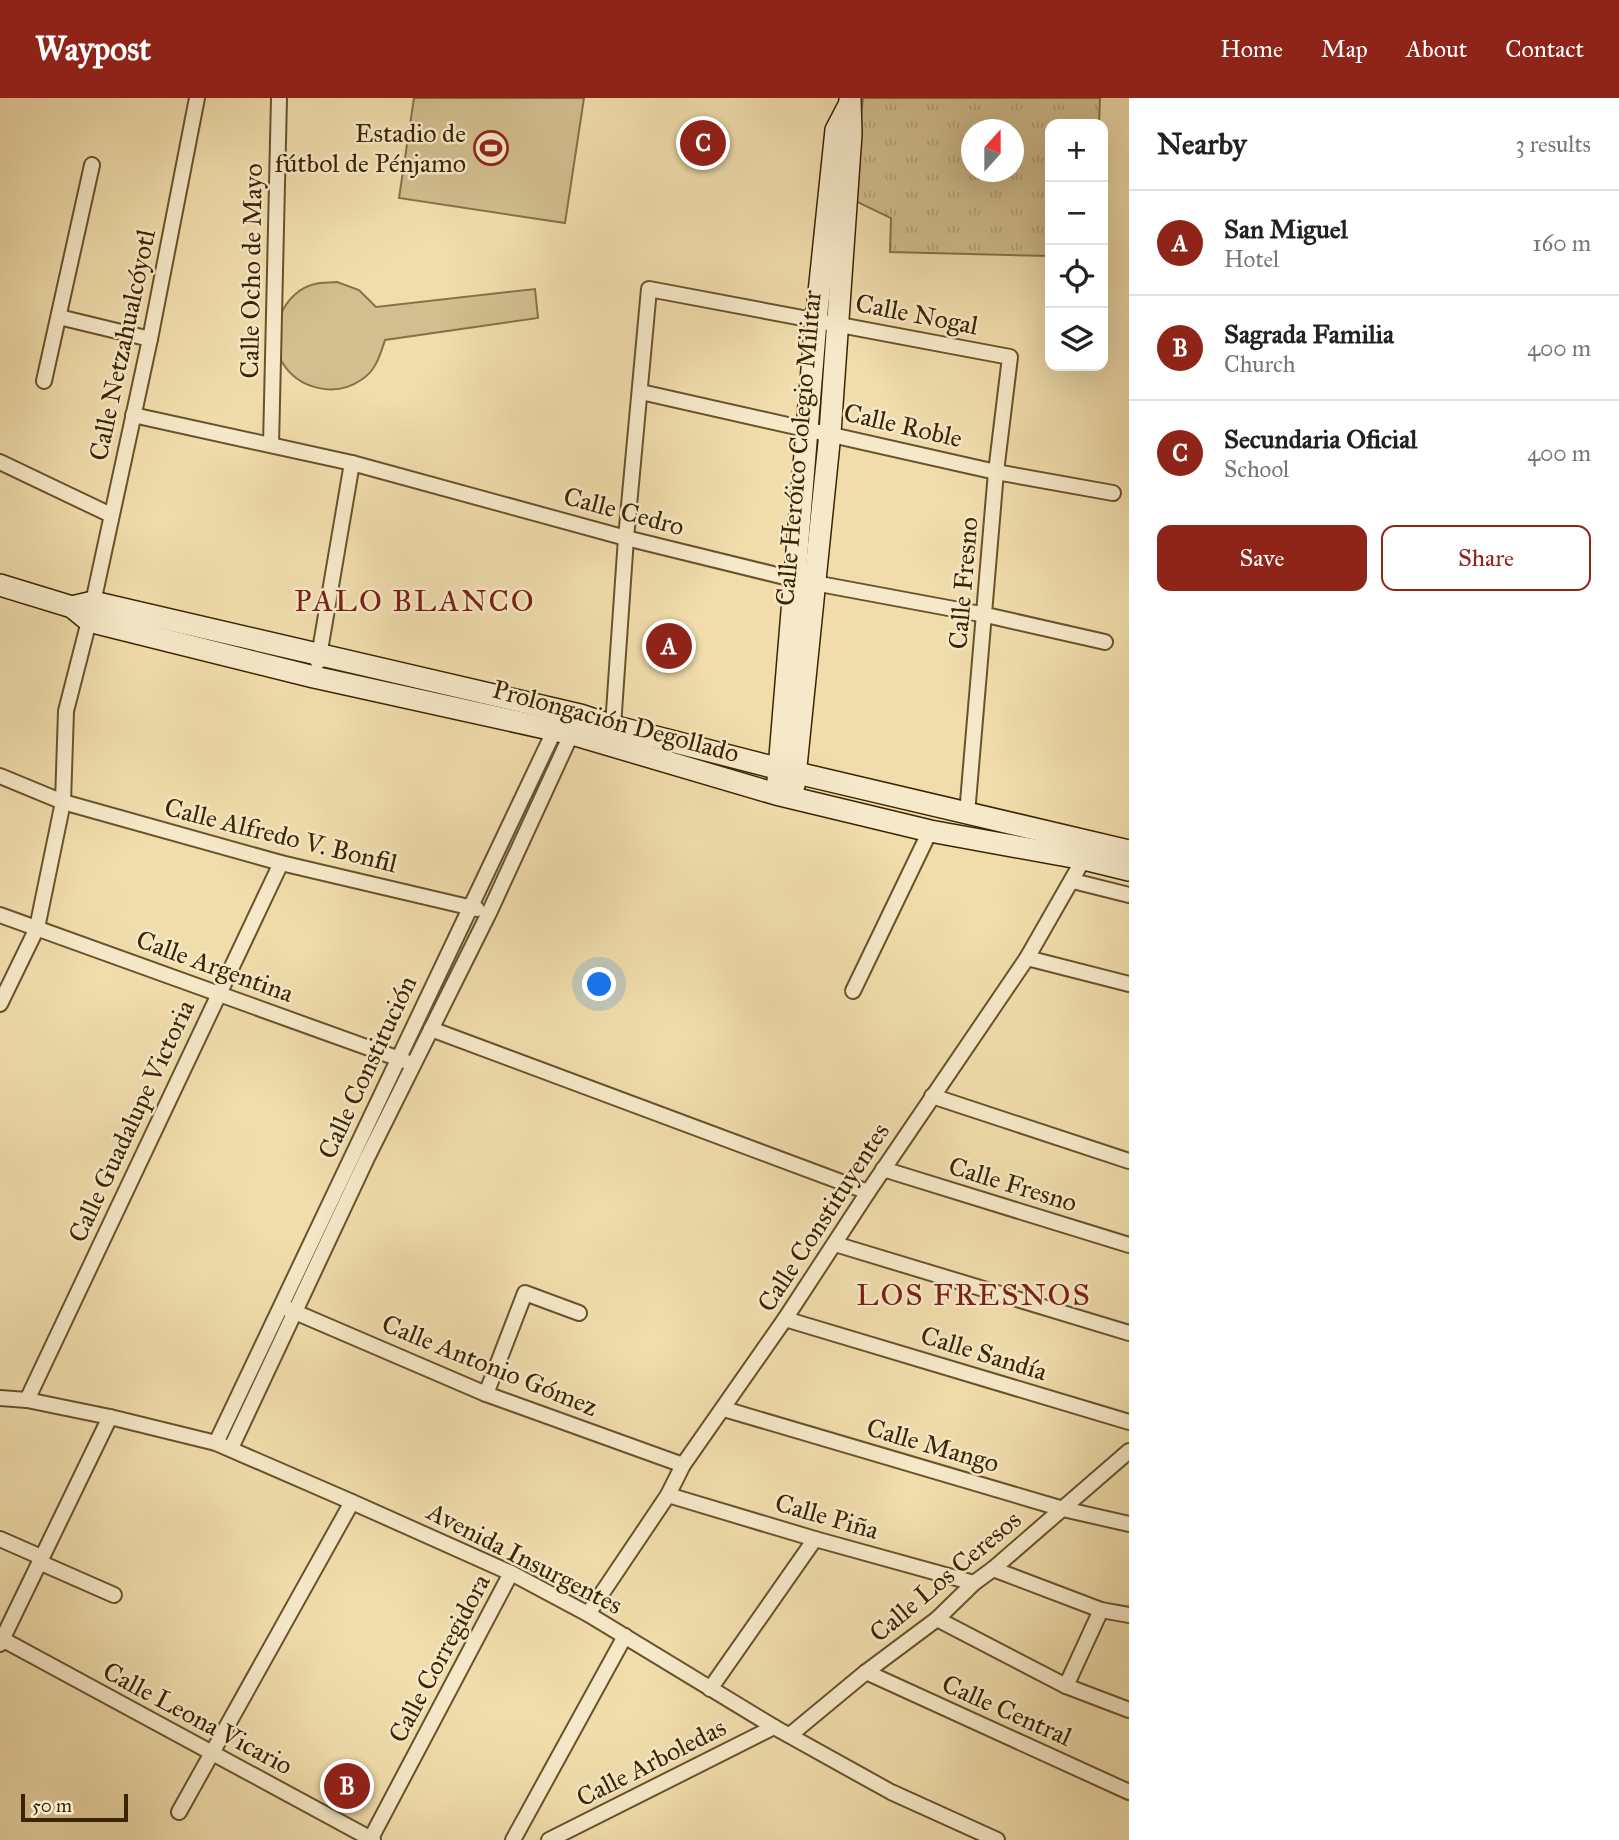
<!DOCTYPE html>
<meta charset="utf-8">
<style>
:root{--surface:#fff;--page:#f2f2f2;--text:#222;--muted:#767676;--line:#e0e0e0;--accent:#8f2418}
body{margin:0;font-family:"IM FELL Great Primer",serif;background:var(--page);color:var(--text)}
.controls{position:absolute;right:21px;top:21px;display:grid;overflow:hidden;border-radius:14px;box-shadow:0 7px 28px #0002}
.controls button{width:63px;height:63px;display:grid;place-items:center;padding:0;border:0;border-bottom:2px solid var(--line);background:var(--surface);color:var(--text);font:35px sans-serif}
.compass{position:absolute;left:961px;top:21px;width:63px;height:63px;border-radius:50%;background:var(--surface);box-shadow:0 7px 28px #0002;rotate:21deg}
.scale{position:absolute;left:21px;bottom:18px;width:107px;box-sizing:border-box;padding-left:7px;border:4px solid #3b2501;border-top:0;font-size:19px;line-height:24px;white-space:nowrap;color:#3b2501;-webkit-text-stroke:5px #f6e9c9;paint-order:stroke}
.you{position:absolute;left:600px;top:887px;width:24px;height:24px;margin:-18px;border:5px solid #fff;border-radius:50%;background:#1a73e8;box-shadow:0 0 0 10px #1a73e833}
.badge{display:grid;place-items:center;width:46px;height:46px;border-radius:50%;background:var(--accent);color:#fff;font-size:23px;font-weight:700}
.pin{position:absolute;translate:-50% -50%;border:4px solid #fff;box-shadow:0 2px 7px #0006}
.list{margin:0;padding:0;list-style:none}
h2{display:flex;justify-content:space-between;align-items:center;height:91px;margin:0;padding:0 28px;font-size:30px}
h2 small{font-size:23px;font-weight:400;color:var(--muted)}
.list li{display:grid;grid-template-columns:46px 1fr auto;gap:21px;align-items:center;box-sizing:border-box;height:105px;padding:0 28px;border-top:2px solid var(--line)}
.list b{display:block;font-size:26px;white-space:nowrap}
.list p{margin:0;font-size:23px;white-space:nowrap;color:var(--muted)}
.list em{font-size:23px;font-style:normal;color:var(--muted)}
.actions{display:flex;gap:14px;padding:21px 28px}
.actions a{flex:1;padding:16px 0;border:2px solid var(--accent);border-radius:14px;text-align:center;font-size:24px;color:var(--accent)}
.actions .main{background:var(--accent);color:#fff}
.icon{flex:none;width:38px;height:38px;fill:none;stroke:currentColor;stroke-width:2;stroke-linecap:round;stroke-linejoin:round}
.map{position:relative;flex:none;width:1129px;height:1742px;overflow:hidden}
header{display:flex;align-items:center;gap:42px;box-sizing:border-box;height:98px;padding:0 35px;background:var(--accent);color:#fff}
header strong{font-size:33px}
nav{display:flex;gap:38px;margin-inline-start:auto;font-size:24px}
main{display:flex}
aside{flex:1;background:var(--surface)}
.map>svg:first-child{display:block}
.grass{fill:#d2be8f;stroke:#867248;stroke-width:2}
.park{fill:url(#park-tufts);stroke:#867248;stroke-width:2;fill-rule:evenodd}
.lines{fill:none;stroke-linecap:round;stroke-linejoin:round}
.street-casing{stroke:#68532c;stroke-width:18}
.secondary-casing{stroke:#3b2501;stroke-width:24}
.street{stroke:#f6e9c9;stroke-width:14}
.secondary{stroke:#f6e9c9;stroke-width:21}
.labels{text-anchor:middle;stroke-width:5;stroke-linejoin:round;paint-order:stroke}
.poi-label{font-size:26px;fill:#3b2501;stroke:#f6e9c9;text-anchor:end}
.street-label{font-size:26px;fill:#3b2501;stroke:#f6e9c9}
.quarter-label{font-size:30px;letter-spacing:2px;fill:#7a1f14;stroke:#f6e9c9}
</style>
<header>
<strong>Waypost</strong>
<nav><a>Home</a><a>Map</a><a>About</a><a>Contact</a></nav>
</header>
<main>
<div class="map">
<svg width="1129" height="1742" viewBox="0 0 1129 1742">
<defs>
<pattern id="park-tufts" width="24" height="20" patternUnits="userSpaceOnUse" patternTransform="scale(1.75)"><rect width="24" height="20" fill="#d2be8f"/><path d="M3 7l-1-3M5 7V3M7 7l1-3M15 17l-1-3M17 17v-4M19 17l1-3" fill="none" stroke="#b5a37a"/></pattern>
</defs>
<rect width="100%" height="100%" fill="#f1ddac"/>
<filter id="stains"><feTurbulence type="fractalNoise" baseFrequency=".00286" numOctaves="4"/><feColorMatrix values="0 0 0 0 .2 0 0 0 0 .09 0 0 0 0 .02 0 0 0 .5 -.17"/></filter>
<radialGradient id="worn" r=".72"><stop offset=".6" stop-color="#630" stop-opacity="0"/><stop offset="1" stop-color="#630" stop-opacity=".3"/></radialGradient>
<g class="grass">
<path d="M414,0h170l-19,125 -166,-25z"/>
<path d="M337,184l22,8 17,17 159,-18 3,29 -153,22c-5,15 -9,31 -24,40 -26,18 -63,9 -79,-18 -16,-28 1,-71 33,-78 7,-2 15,-1 22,-2z"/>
</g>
<path class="park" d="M863,0h237l-1,26h-49v132l-160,-4 1,-34 -40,-19zM972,32h42v42h-42z"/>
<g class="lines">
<g class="street-casing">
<g id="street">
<path d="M59,219l91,22"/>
<path d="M44,283l48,-216"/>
<path d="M641,294l355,80 117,21"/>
<path d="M133,317l219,48 274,75 167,41 193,36 119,27"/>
<path d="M271,347l8,-347"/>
<path d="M0,364l111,53"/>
<path d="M318,564l34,-199"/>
<path d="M613,628l13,-188 23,-249 361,68 -14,115 -29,342"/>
<path d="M0,678l63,26 218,61 196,46"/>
<path d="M1073,783l56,14"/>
<path d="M0,817l405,146"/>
<path d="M1027,860l102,26"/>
<path d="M853,893l77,-160"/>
<path d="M0,906l37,-76 26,-126 3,-91 23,-90 61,-282 47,-241"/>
<path d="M431,931l437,163"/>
<path d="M932,998l197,65"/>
<path d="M883,1071l246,76"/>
<path d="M835,1146l294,89"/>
<path d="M288,1211l198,85 197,71"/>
<path d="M785,1221l344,103"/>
<path d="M486,1296l39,-101 54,20"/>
<path d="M0,1300l27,2 83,17 106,26 136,59 159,71 77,41 186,113 117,65 106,48"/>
<path d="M27,1302l254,-537"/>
<path d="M724,1311l339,100 66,15"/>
<path d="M216,1345l342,-720"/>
<path d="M231,1350l136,-290 122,-245 86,-187"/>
<path d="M668,1397l147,44 159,44"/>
<path d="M0,1441l41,18"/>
<path d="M39,1464l75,33"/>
<path d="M993,1471l108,41 28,5"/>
<path d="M588,1516l80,-119 15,-30 102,-146 83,-127 159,-234 60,-105"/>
<path d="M937,1521l129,67 63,24"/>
<path d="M0,1540l373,202"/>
<path d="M0,1546l110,-227"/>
<path d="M866,1574l263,120"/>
<path d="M1066,1588l35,-76"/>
<path d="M710,1591l105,-150"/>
<path d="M790,1637l76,-63 71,-53 37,-36 19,-14 136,-118"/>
<path d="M179,1714l173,-310"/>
<path d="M370,1742l141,-267"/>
<path d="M513,1742l112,-204"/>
<path d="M549,1742l225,-113"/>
</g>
</g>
<g class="secondary-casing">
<g id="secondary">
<path d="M0,487l72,22 17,14 16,4 209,52 258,57 204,60 154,37 154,28 45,11"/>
<path d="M72,509l21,-5 487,113 33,11 167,43 349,82"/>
<path d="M778,683l38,-460 20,-191 13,-25"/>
<path d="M794,688l36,-353 21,-299 -1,-36"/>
</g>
</g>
<use href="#street" class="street"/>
<use href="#secondary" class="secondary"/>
</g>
<defs>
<g id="stadium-ring" transform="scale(1.75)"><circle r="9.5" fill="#f6e9c9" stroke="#8f2418" stroke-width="1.5"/><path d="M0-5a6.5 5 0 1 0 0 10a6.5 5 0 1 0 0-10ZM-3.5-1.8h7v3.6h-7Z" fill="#8f2418"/></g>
</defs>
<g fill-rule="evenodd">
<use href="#stadium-ring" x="491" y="50"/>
</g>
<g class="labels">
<g class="poi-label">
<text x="466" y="44">Estadio de<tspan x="466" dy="30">fútbol de Pénjamo</tspan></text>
</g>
<g class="street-label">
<text transform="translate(251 173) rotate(-89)" y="9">Calle Ocho de Mayo</text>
<text transform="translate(917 216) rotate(11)" y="9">Calle Nogal</text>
<text transform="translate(122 247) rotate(-78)" y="9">Calle Netzahualcóyotl</text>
<text transform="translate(903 327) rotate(13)" y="9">Calle Roble</text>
<text transform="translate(798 350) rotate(-85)" y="9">Calle Heróico Colegio Militar</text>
<text transform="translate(624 413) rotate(15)" y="9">Calle Cedro</text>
<text transform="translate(963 485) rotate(-85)" y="9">Calle Fresno</text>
<text transform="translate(616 623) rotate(15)" y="9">Prolongación Degollado</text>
<text transform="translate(281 737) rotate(14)" y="9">Calle Alfredo V. Bonfil</text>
<text transform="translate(215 868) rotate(20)" y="9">Calle Argentina</text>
<text transform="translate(367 969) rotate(-65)" y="9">Calle Constitución</text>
<text transform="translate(131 1023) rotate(-65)" y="9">Calle Guadalupe Victoria</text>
<text transform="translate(1013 1086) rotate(17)" y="9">Calle Fresno</text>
<text transform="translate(823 1119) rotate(-57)" y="9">Calle Constituyentes</text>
<text transform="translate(984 1255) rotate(17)" y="9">Calle Sandía</text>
<text transform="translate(490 1267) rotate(22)" y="9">Calle Antonio Gómez</text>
<text transform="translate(933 1347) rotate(16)" y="9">Calle Mango</text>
<text transform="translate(827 1418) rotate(16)" y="9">Calle Piña</text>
<text transform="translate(525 1460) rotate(27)" y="9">Avenida Insurgentes</text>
<text transform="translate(945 1478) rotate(-40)" y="9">Calle Los Ceresos</text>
<text transform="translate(439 1560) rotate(-62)" y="9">Calle Corregidora</text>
<text transform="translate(1007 1612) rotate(24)" y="9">Calle Central</text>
<text transform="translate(198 1620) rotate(28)" y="9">Calle Leona Vicario</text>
<text transform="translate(651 1664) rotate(-27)" y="9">Calle Arboledas</text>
</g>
<g class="quarter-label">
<text x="415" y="513">PALO BLANCO</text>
<text x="974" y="1207">LOS FRESNOS</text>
</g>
</g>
<rect width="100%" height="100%" filter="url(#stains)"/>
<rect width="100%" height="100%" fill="url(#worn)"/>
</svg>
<div class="controls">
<button>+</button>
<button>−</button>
<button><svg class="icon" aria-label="locate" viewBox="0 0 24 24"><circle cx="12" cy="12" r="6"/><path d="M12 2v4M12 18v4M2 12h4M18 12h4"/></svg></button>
<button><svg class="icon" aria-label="layers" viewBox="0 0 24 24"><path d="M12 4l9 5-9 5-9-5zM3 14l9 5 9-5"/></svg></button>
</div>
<svg class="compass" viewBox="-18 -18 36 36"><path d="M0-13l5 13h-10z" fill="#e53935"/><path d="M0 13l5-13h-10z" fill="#767676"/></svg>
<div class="scale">50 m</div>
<div class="you"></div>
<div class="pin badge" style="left:669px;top:548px">A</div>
<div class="pin badge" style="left:347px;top:1688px">B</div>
<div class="pin badge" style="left:703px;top:45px">C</div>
</div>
<aside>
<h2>Nearby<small>3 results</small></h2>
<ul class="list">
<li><span class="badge">A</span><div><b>San Miguel</b><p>Hotel</p></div><em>160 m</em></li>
<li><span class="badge">B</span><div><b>Sagrada Familia</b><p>Church</p></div><em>400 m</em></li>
<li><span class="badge">C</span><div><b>Secundaria Oficial</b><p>School</p></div><em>400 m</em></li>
</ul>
<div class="actions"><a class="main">Save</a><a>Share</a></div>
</aside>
</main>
